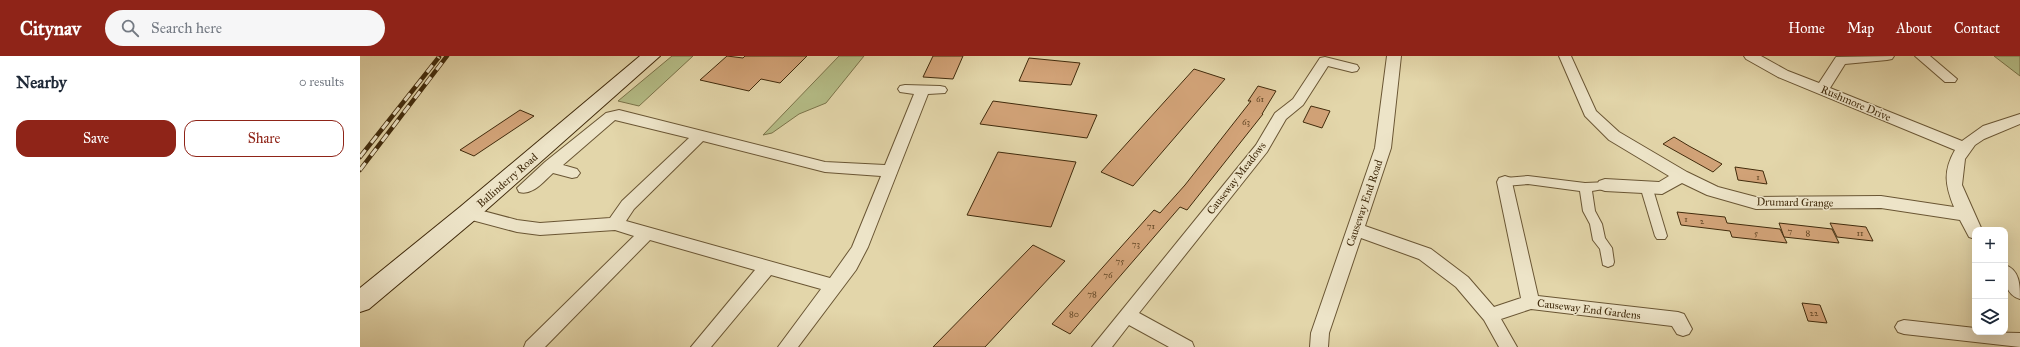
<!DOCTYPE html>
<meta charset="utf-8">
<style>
:root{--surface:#fff;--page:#f6f6f7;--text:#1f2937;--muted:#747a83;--line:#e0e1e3;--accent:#8f2418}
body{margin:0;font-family:"IM FELL Great Primer",serif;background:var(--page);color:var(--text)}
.controls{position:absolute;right:12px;bottom:12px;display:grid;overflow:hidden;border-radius:8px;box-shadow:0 4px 16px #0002}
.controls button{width:36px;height:36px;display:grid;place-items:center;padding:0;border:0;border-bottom:1px solid var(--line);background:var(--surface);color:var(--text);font:20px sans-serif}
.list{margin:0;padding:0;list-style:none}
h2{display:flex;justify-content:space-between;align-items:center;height:52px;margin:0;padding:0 16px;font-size:17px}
h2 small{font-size:13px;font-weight:400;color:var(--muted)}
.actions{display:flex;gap:8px;padding:12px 16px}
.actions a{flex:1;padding:9px 0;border:1px solid var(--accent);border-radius:12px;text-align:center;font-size:14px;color:var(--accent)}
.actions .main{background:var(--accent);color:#fff}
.icon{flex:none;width:22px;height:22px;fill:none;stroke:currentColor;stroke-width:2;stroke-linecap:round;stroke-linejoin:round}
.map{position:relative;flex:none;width:1660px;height:291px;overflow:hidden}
header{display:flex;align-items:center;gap:24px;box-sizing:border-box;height:56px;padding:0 20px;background:var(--accent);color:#fff}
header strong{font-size:19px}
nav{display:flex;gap:22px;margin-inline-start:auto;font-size:14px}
.search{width:280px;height:36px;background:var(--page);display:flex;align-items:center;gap:10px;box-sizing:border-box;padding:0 14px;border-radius:22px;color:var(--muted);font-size:15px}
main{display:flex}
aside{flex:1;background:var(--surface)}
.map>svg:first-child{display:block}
.green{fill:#b5bd87;stroke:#7b744a}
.building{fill:#d2a378;stroke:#412b0c}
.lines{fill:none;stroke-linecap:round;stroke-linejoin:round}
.pedestrian-casing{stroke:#6a5634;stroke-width:2}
.minor-casing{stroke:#6a5634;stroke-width:2}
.secondary-casing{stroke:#412b0c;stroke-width:2}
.pedestrian{fill:#ede4c8;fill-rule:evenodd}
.minor{fill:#ede4c8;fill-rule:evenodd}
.secondary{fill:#ede4c8;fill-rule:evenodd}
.rail-casing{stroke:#412b0c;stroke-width:4.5}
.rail{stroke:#ede4c8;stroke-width:3;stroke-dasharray:9;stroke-linecap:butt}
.labels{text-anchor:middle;stroke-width:3;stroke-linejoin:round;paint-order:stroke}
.number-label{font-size:9px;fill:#654927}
.street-label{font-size:11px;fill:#412b0c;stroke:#ede4c8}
</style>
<header>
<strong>Citynav</strong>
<div class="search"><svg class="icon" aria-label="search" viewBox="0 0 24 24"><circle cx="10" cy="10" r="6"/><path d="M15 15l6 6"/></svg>Search here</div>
<nav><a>Home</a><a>Map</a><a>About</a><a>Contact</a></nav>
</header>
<main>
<aside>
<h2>Nearby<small>0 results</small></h2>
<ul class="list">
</ul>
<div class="actions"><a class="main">Save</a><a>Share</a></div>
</aside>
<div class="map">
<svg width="1660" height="291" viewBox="0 0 1660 291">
<rect width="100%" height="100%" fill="#e3d6aa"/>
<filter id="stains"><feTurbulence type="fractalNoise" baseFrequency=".005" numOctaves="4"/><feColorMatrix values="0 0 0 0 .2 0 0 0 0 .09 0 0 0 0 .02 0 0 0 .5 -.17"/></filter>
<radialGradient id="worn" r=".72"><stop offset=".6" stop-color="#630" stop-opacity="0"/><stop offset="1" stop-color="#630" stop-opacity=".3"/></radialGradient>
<g class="green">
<path d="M312,0h21l-54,50 -21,-5z"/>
<path d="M479,0h25l-38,47 -27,11 -27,19 -9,2z"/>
<path d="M1634,0h26v20z"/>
</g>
<g class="building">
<path d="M367,0l16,2 2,-2h62l-27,27 -19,-4 -12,12 -49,-11z"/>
<path d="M573,0h30l-10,23 -30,-2z"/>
<path d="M669,2l51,5 -9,22 -52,-4z"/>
<path d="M834,13l31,10 -92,107 -32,-14z"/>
<path d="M898,30l18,5 -14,23h1l-76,96 -7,-3 -110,127 -18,-10 102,-114 6,3 25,-28 66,-84h-3z"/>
<path d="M633,45l104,14 -10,23 -107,-14z"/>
<path d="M951,50l19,5 -8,17 -19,-6z"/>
<path d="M160,54l14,6 -60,40 -14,-6z"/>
<path d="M1314,81l15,9 33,18 -9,8 -50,-28z"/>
<path d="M638,96l78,10 -25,65 -84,-12z"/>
<path d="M1375,111l28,4 4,13 -29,-4z"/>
<path d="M1317,156l48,5 2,6 53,6 7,14 -55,-6 -2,-6 -49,-6z"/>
<path d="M1419,167l53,6 7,14 -55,-6z"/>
<path d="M1470,167l36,4 7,14 -36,-4z"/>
<path d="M673,189l32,16 -80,86h-52z"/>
<path d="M1442,247l18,2 7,18 -19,-2z"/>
</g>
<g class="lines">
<g class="pedestrian-casing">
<g id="pedestrian">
<path d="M1168,120l57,7 24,-1 2,3 -2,3 -17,3 3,20 7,13 3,14 7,10 2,14 -1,3 -5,2 -5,-2 -3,-16 -7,-9 -3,-16 -7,-13 -3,-20 -52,-7 -23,2 -6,-4 6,-4z"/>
<path d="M1286,126l6,4 15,50 -2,3h-8l-2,-3 -15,-50z"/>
</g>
</g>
<g class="minor-casing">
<g id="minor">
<path d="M1027,0h14l-10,92 -26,78 66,23 37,28 26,30 27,-9 -24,-116 2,-4 6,-2 6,2 27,118 140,16 6,2 8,15 -3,5 -6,2 -6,-2 -5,-8 -141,-17 -30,10 16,28h-18l-15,-27 -28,-33 -37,-28 -58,-21 -32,95 -1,14h-18l1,-14 64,-185z"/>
<path d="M1199,0h12l25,55 23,21 68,40 31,15 38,10 125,-1 73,11c-9,-22 -11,-36 1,-57l-177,-73 -32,-18 -2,-3h17l27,15 31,12 17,-26 58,-1 -2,3 -5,1 -42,4 -15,24 132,53 21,-15 37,-12v10l-36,15 -9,6 -10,14 -3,26 20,45h-7v9l-6,-2 -9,-17 -79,-12 -125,1 -49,-14 -25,-12 -20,11 -57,-3 -6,-2 -2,-4 2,-4 6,-2 54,3 10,-6 -60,-36 -24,-24z"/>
<path d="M1555,0h15l27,23 -2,3h-10z"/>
<path d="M965,1l32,8 2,3 -2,3 -5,1 -24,-6 -25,39 -17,14 -19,33 -128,161 53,29 2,5h-25l-40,-22 -17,22h-20l164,-202 19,-32 18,-14 27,-41z"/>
<path d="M545,29l35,1 5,1 2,3 -2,3 -17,1 -60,153 -12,23 -58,77h-20l43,-58 -50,-14 -60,72h-20l64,-77 -105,-30 -105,107h-21l2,-5 108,-106 -19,-6 -75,5 -23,-3 -49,-13 -6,-2 -2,-4 2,-4 6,-2 49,13 23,3 70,-5 12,-17 67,-63 -74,-18 -52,45 14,4 3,4 -3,4 -5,1 -19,-5c-9,8 -20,23 -34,19l-2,-4 28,-26 61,-49 13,-3 206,52 60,3 29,-71 -14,-2 -2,-3 2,-3zM343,85l122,31 56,4 -29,71 -22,31 -204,-57 8,-12z"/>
<path d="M1645,209c15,5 15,20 15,34 -16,-5 -15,-20 -15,-34z"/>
<path d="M1544,264l71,8v4l45,1v14l-116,-13 -6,-2 -3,-5 3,-5z"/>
</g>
</g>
<g class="secondary-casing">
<path id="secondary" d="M280,0h20l-184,163 -107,90 -9,3v-24l100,-81z"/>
</g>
<use href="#pedestrian" class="pedestrian"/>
<use href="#minor" class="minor"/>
<use href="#secondary" class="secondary"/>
<g class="rail-casing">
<g id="rail">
<path d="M0,101l79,-100"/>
<path d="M0,114l87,-114"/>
</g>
</g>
<use href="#rail" class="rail"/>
</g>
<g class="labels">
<g class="number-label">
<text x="900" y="46">61</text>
<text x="886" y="69">63</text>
<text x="1398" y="124">1</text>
<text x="1326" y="166">1</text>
<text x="1342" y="168">2</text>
<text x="791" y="173">71</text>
<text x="1430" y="178">7</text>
<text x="1396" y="180">5</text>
<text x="1448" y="180">8</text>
<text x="1500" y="180">11</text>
<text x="776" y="191">73</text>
<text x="760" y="208">75</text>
<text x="748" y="222">76</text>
<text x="732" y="241">78</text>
<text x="1454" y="260">22</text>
<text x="714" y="261">80</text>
</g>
<g class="street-label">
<text transform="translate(1496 47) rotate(23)" y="4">Rushmore Drive</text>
<text transform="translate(876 122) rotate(-52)" y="4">Causeway Meadows</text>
<text transform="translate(147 124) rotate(-41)" y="4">Ballinderry Road</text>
<text transform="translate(1435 146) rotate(1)" y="4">Drumard Grange</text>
<text transform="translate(1004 147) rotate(-71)" y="4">Causeway End Road</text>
<text transform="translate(1229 253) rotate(7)" y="4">Causeway End Gardens</text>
</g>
</g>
<rect width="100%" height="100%" filter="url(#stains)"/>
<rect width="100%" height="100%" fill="url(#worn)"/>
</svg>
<div class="controls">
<button>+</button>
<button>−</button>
<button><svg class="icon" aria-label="layers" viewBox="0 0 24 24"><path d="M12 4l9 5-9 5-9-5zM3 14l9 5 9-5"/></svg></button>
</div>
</div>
</main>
